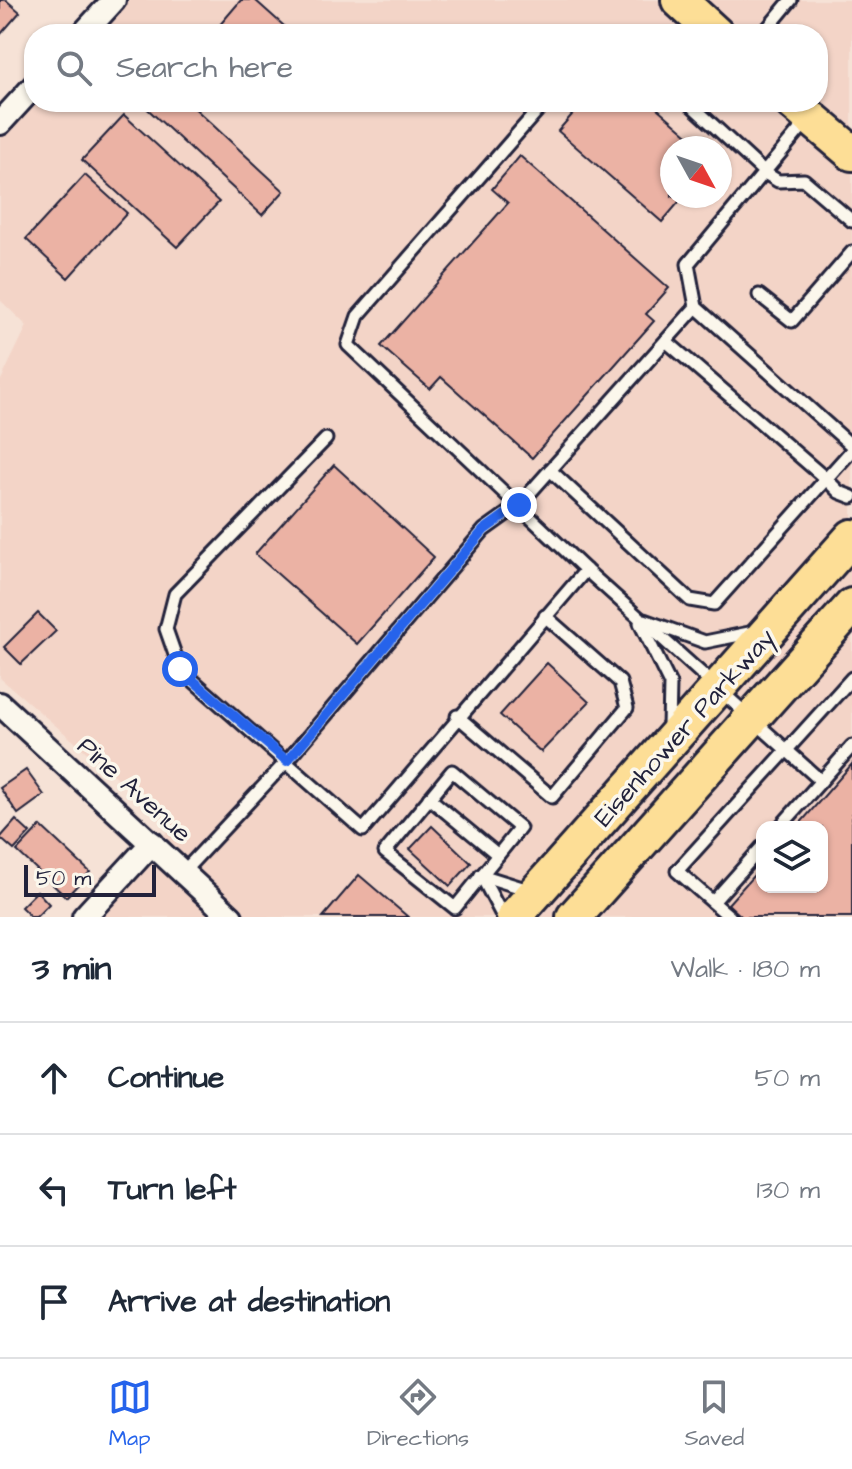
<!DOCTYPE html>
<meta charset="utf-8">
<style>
:root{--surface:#fff;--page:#f6f6f7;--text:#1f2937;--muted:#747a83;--line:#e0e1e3;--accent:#2563eb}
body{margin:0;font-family:"Architects Daughter",sans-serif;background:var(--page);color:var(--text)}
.controls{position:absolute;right:24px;bottom:24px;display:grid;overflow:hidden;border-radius:16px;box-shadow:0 2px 6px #0004}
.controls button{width:72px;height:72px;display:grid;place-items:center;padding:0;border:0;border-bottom:2px solid var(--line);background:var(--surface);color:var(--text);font:40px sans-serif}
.compass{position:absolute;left:660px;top:136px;width:72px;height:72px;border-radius:50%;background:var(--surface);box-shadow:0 2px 6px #0004;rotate:130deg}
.scale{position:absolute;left:24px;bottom:20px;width:132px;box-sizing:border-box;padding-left:8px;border:4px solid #22223b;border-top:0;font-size:22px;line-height:28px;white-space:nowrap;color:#22223b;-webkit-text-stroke:6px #fbf7ec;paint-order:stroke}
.stop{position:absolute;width:24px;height:24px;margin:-18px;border:6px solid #2563eb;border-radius:50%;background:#fff}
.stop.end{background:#2563eb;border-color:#fff;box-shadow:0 2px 8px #0008}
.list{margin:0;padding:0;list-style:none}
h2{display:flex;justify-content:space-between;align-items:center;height:104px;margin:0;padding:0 32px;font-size:34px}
h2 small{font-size:26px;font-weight:400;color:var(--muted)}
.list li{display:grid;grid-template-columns:52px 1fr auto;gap:24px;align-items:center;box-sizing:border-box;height:112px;padding:0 32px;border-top:2px solid var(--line)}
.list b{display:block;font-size:30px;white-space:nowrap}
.list em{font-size:26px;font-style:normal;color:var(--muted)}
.icon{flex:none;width:44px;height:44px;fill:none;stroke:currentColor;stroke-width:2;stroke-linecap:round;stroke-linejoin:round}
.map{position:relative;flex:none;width:852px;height:917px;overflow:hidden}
.search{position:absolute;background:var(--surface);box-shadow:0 2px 6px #0004;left:24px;right:24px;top:24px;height:88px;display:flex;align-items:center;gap:20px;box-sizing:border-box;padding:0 28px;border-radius:32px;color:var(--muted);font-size:30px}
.sheet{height:440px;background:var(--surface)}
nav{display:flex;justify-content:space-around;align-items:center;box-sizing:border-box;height:112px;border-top:2px solid var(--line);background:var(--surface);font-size:22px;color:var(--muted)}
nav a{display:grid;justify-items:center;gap:4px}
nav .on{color:var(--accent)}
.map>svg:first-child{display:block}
.built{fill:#f3d4c7;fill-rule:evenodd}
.building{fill:#ebb2a4;stroke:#22223b;stroke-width:2}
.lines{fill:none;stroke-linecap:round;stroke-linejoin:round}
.service-casing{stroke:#22223b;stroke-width:17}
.minor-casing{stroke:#22223b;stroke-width:28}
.primary-casing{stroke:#22223b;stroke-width:40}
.service{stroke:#fbf7ec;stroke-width:11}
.minor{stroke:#fbf7ec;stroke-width:22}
.primary{stroke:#fdde96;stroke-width:34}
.route{stroke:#2563eb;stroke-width:10}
.labels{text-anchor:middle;stroke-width:7;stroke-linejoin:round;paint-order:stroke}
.street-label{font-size:26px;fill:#22223b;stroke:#fbf7ec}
</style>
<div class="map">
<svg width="852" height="917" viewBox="0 0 852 917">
<rect width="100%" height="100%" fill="#f6e2d6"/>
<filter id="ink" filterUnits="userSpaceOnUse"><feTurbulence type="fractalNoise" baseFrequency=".0125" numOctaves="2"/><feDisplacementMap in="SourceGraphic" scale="16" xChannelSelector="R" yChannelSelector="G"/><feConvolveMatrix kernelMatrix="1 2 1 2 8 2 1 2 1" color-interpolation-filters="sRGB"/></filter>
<g filter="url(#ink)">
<path class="built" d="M113,0h739v917h-771l92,-91 -173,-148v-296l27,-56 -27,-26v-161l34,-42v5h784v-68h-732zM672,148h48v48h-48zM762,827h60v60h-60z"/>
<g class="building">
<path d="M0,0h6l14,12 -20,23z"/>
<path d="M241,0h14l38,34h-67l-8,-7z"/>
<path d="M140,102h48l96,89 -22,24z"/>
<path d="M583,102h67l53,46h-31v48h12l-22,26 -104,-91z"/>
<path d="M124,115l95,87 -42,45 -95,-87z"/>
<path d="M520,156l149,132 -23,26 8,7 -122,137 -91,-81 -11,12 -49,-43 127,-143 -16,-14z"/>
<path d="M85,175l42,38 -59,65 -42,-39z"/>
<path d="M334,465l100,92 -77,87 -102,-90z"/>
<path d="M38,613l18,18 -35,33 -17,-17z"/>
<path d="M547,663l42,39 -48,50 -41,-37z"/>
<path d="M852,764v153h-110l-14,-13 34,-38v21h60v-60h-25z"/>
<path d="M26,770l18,25 -26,19 -18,-26z"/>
<path d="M16,820l14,13 -16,17 -14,-12z"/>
<path d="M41,826l49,46 -24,25 -49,-46z"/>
<path d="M432,826l39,37 -21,23 -40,-37z"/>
<path d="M359,875l49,42h-85z"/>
<path d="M37,891l12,13 -13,13h-5l-10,-10z"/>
</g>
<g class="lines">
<g class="service-casing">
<g id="service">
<path d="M763,34l28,-34"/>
<path d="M545,102l-187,214 -10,29 238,225 235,211"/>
<path d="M688,102l77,71 13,8 26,-1 48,41"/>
<path d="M759,295l33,26 60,-69"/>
<path d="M696,307l156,139"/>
<path d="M666,341l160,138 26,-29"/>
<path d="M326,439l-151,155 -9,35 14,40 183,161 223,-260"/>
<path d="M550,470l140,130 24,4 112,-125 13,13 13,5"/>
<path d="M644,620l61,22 49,-10"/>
<path d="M640,623l30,61 -1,43"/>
<path d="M457,716l95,81 75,-89 -7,-26 -75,-66"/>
<path d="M452,771l68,57 -65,80 -70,-56z"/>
<path d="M429,798l69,57"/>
<path d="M780,827l72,-81"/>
<path d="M184,871l103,-110 197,-231 35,-25 177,-198 -8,-43 119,-143"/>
<path d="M481,875l51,16"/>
<path d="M481,875l22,42"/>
<path d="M713,902l49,-55"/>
<path d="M730,917l-53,-46 175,-193"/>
</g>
</g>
<g class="minor-casing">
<g id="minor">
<path d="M83,34l31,-34"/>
<path d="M0,123l34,-37"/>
<path d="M0,704l231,213"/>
<path d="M84,917l68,-74"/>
</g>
</g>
<g class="primary-casing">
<g id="primary">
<path d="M679,0l37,34"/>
<path d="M792,102l60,51"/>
<path d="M514,917l338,-380"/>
<path d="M574,917l278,-311"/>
</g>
</g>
<use href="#service" class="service"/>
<use href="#minor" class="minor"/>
<use href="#primary" class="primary"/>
</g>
</g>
<g class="lines" filter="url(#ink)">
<path class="route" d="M180,669l107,92 197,-231 35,-25"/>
</g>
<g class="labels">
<g class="street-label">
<text transform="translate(684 727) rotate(-48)" y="9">Eisenhower Parkway</text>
<text transform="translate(135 789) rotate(42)" y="9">Pine Avenue</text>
</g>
</g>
</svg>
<div class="controls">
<button><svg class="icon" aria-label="layers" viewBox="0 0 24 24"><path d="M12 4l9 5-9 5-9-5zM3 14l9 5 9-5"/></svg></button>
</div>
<svg class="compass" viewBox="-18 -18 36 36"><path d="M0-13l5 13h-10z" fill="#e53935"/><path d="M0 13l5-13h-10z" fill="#747a83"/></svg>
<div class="scale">50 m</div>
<div class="stop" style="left:180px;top:669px"></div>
<div class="stop end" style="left:519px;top:505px"></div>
<div class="search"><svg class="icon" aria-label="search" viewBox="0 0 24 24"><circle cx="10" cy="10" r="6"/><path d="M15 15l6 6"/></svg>Search here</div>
</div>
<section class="sheet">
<h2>3 min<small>Walk · 180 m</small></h2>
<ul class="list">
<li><svg class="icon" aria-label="ahead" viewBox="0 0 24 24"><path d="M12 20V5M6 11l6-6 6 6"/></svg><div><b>Continue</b></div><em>50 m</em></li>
<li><svg class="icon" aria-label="left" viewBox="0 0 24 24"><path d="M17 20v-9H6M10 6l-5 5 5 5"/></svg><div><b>Turn left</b></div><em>130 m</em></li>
<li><svg class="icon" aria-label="arrive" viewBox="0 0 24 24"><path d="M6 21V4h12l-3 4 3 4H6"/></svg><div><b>Arrive at destination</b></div></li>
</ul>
</section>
<nav>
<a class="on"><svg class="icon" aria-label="map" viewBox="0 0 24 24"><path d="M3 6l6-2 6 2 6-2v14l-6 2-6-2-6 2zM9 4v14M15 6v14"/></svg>Map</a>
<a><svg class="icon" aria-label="directions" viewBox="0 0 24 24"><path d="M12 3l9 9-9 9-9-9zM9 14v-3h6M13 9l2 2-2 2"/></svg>Directions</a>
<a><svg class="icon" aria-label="saved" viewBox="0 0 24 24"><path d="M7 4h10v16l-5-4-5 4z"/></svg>Saved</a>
</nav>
